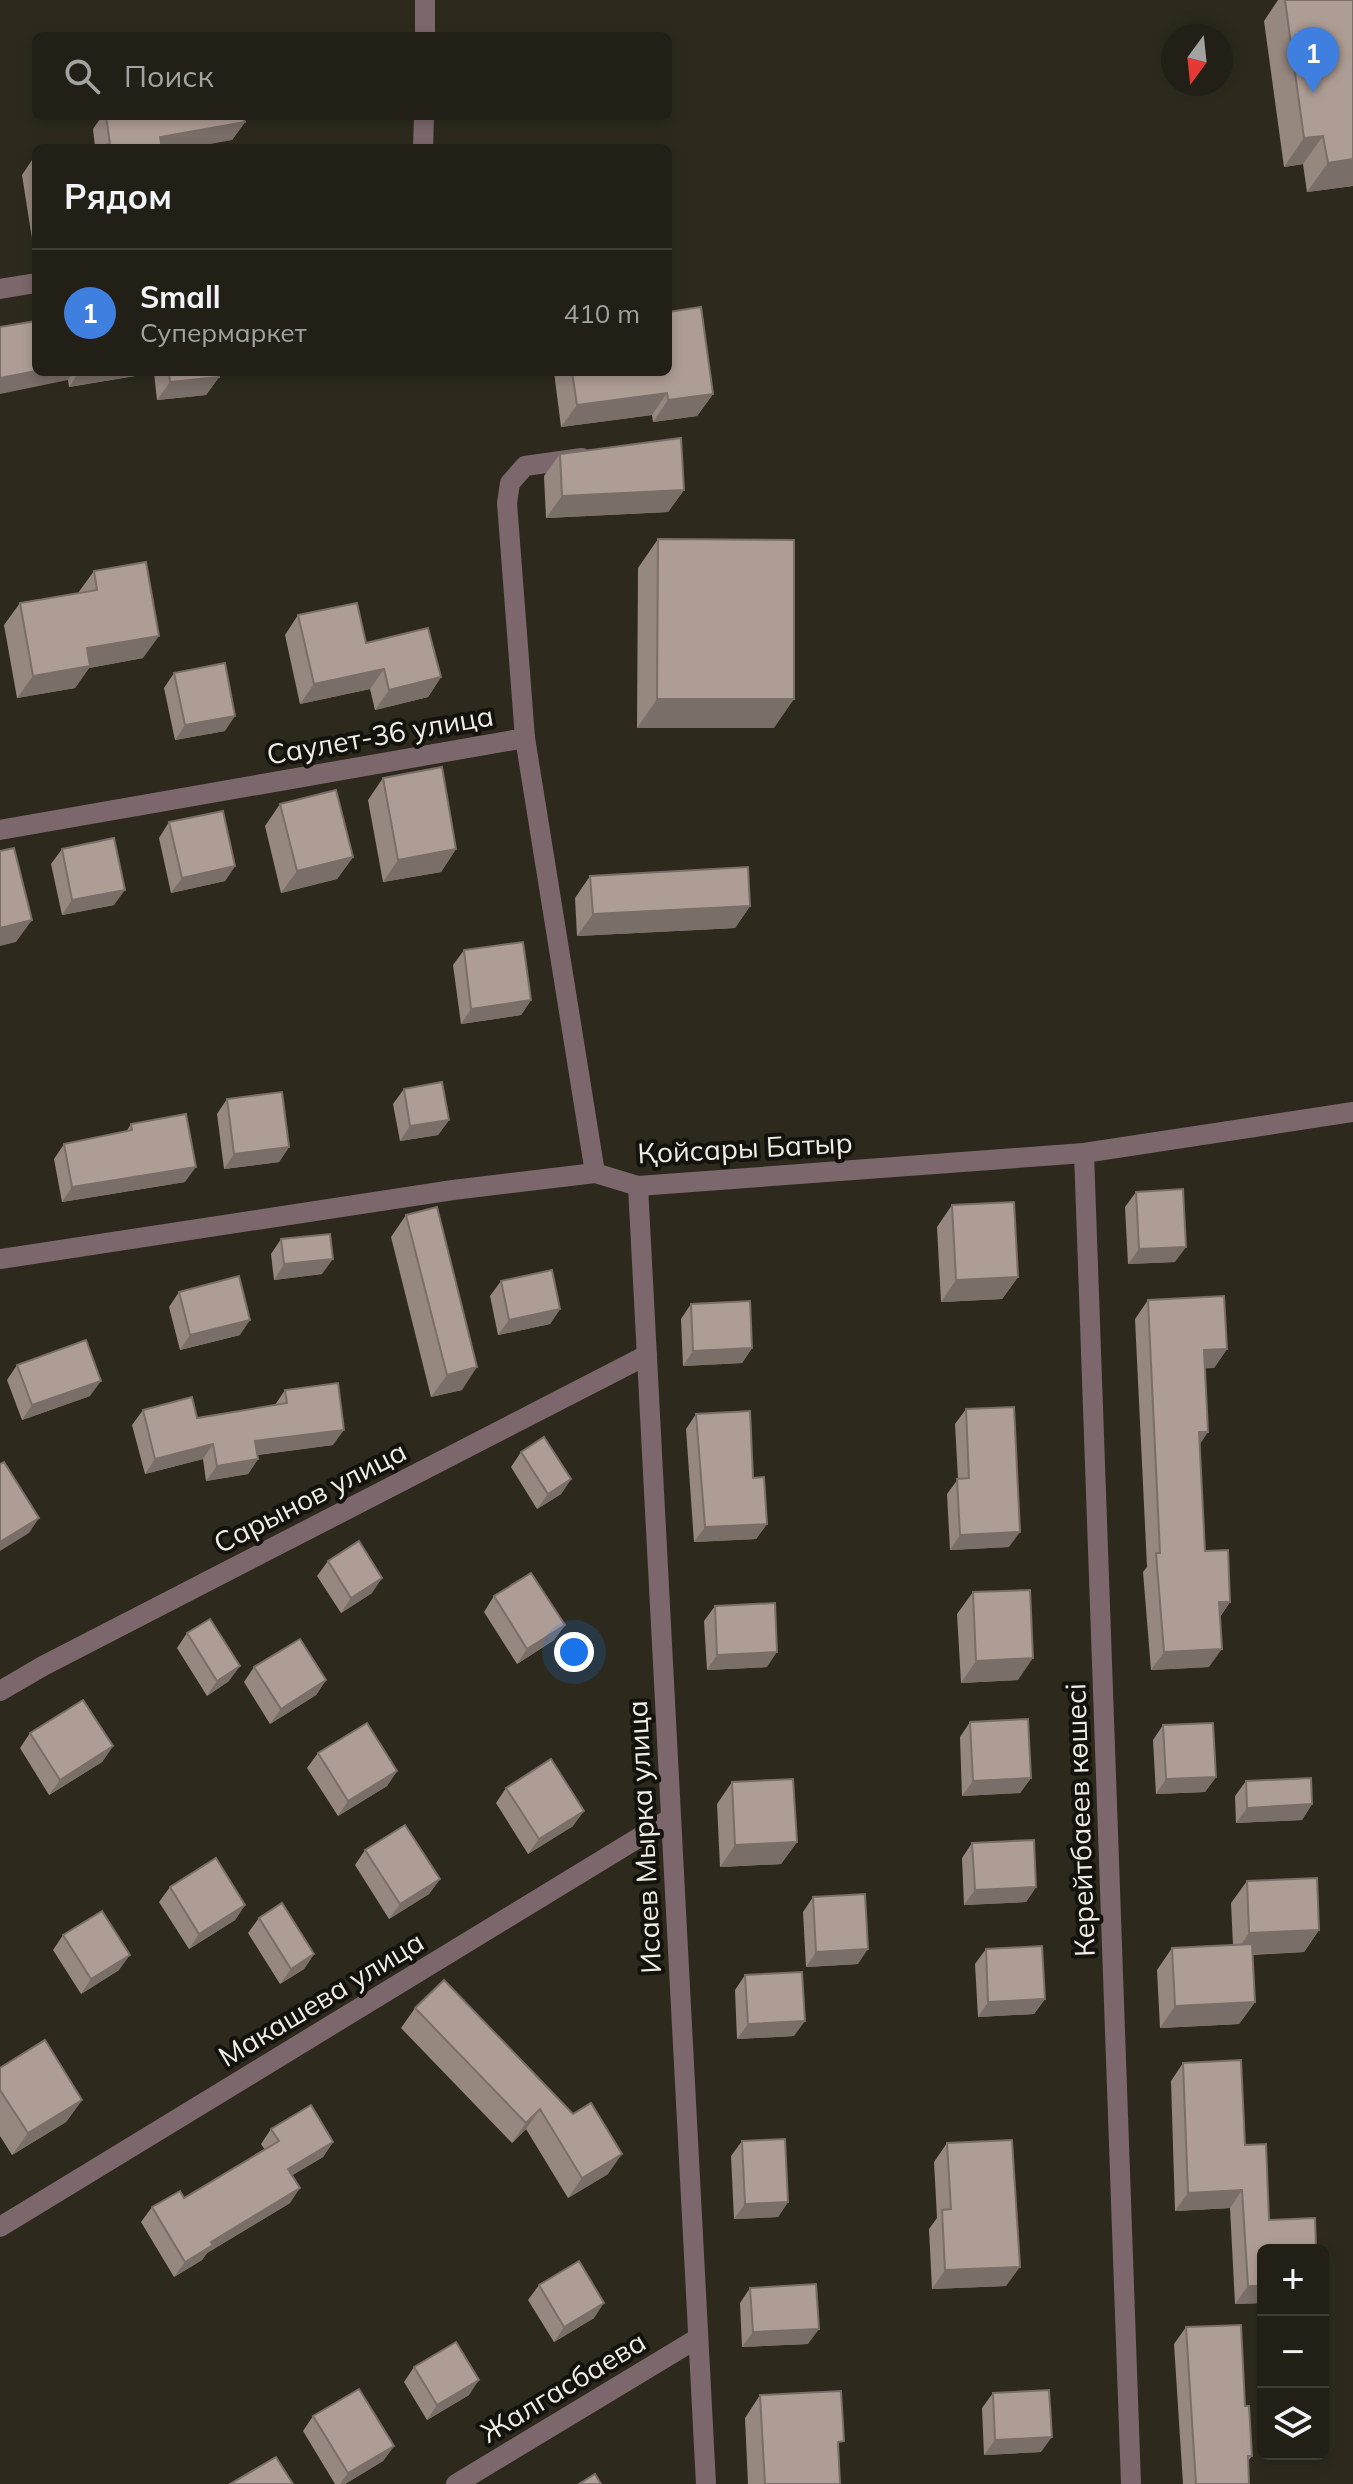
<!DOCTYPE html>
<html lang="ru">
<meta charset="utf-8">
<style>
:root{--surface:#222016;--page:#2a281f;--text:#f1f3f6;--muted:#a2a3a1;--line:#3f3e35;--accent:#0b8043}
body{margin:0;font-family:Mulish,sans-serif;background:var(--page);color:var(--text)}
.controls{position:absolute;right:24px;bottom:24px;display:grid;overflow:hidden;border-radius:12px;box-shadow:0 4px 12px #0003}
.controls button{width:72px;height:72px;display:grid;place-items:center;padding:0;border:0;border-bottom:2px solid var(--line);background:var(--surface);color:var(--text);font:40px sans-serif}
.compass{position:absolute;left:1161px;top:24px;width:72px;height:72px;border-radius:50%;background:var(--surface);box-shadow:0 4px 12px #0003;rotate:195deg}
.you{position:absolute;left:574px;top:1652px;width:28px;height:28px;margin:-20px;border:6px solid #fff;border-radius:50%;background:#1a73e8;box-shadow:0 0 0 12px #1a73e833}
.badge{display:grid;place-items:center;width:52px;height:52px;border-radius:50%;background:var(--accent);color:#fff;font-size:26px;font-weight:700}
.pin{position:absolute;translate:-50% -66px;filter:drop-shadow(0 2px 4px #0008)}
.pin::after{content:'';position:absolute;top:42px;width:28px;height:24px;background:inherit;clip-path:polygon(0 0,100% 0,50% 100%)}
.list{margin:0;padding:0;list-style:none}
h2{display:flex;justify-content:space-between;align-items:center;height:104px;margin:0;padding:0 32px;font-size:34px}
h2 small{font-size:26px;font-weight:400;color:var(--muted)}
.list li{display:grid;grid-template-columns:52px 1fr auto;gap:24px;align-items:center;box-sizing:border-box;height:128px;padding:0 32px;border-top:2px solid var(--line)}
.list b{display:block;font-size:30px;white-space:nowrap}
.list p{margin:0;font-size:26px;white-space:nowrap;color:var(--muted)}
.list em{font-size:26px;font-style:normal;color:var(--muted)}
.icon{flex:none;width:44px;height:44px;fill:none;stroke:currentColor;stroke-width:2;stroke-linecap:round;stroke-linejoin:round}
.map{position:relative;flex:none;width:1353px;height:2484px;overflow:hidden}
.search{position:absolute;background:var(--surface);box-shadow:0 4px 12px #0003;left:32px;top:32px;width:640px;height:88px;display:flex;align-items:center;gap:20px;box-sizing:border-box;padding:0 28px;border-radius:12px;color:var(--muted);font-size:30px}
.panel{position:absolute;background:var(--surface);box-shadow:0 4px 12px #0003;left:32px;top:144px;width:640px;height:232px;border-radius:12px}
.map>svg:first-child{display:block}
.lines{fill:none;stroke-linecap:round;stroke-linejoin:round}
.minor{stroke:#7c686c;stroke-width:20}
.wall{fill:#96877f}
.shaded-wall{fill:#7a6e68}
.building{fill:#ae9d94;stroke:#7a6e68;stroke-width:2}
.labels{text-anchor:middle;stroke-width:8;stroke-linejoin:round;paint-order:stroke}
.street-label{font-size:28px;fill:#efede4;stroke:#14120d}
</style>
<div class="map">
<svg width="1353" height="2484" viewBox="0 0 1353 2484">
<rect width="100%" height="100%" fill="#2d2a1d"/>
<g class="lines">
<g class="minor">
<path d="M425,36v-36"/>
<path d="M423,148l1,-32"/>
<path d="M0,289l36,-6"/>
<path d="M525,738l-18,-235 3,-20 15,-17 57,-8"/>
<path d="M0,830l525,-92 70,435"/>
<path d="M1084,1153l47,1331"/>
<path d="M638,1186l68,1298"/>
<path d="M0,1259l453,-69 142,-17 43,13 446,-33 269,-41"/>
<path d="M0,1691l43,-25 604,-311"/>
<path d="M0,2227l671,-409"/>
<path d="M456,2484l242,-146"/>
</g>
</g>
<g class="wall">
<path d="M1278,0h75v186l-46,6 -4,-28 -19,3 -20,-146z"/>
<path d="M102,116h141l2,6 -13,18 -137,7 -2,-18z"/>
<path d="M34,157h2v88h-3l-11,-70z"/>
<path d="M36,372h182l1,5 -13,18 -49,5 -3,-27 -85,14 -1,-7z"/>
<path d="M554,372h114l45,22 -16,22 -44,6 -1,-7 -91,12z"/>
<path d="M560,454l124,36 -16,22 -122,6 -2,-42z"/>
<path d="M658,539l116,189h-137l1,-160z"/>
<path d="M94,571l49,87 -54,10 -14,20 -58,10 -13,-73 16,-22 58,-10z"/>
<path d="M298,615l68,28 75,34 -13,20 -53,13 -5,-21 -70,15 -15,-69z"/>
<path d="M174,673l51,58 -50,9 -11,-52z"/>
<path d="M383,778l73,71 -15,23 -58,10 -15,-82z"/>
<path d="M280,804l73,53 -16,22 -56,14 -16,-67z"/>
<path d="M169,822l66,44 -10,15 -54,12 -12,-55z"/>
<path d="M62,849l52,56 -52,10 -11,-51z"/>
<path d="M590,876l160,30 -15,22 -158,8 -2,-38z"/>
<path d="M464,950l67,50 -10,15 -60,9 -8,-59z"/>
<path d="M404,1089l45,31 -11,15 -38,6 -7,-37z"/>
<path d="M227,1099l62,48 -10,15 -55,7 -7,-55z"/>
<path d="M131,1124l54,58 -123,20 -8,-43 10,-15 62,-12z"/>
<path d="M1136,1192l39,70 -47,2 -3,-57z"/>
<path d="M952,1205l66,72 -16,22 -61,3 -4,-75z"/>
<path d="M406,1215l56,175 -31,7 -40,-160z"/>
<path d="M281,1239l41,35 -48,6 -3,-26z"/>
<path d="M501,1281l59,28 -10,15 -52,11 -8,-39z"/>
<path d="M179,1292l61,43 -60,15 -11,-43z"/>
<path d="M1148,1300l79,49 -13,19h-9l-5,77 5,106 25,51 -10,15 -11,50 -58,3 -8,-98 4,-5 -12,-248z"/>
<path d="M691,1304l61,44 -10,15 -59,3 -2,-47z"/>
<path d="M17,1365l73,31 -68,24 -15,-40z"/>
<path d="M285,1390l48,55 -75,10v4l-10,15 -42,7 -3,-22 -58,15 -13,-49 11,-15 54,8 78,-13z"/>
<path d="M966,1409l43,138 -59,3 -3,-56 11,-15 -3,-55z"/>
<path d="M696,1414l57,64 14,46 -11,15 -62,3 -8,-113z"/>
<path d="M521,1452l50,27 -10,15 -24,15 -26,-42z"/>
<path d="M328,1561l44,32 -31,20 -24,-37z"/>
<path d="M973,1592l45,88 -57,3 -4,-69z"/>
<path d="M494,1596l71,29 -11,15 -37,24 -33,-52z"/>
<path d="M715,1606l52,61 -60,3 -3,-49z"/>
<path d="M187,1633l42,48 -22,15 -30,-48z"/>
<path d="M254,1667l72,13 -10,15 -46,29 -26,-42z"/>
<path d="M970,1722l61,56 -11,15 -58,3 -2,-59z"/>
<path d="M1163,1725l53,52 -11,15 -49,2 -3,-54z"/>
<path d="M30,1733l83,13 -11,16 -53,33 -29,-47z"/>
<path d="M318,1753l79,18 -10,15 -49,30 -31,-48z"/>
<path d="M1246,1781l66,23 -10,16 -66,3 -1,-27z"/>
<path d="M732,1782l65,60 -16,22 -61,3 -3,-63z"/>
<path d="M506,1788l67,38 -45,28 -32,-51z"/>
<path d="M972,1843l64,44 -10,15 -62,3 -2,-47z"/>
<path d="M365,1850l75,29 -11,15 -40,25 -34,-54z"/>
<path d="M1247,1881l72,49 -15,22 -52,3 3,47 -16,22 -79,4 -3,-58 15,-22 61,-3 -2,-42z"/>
<path d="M170,1887l75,18 -10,15 -46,29 -30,-47z"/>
<path d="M813,1897l45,67 -52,3 -3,-55z"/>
<path d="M259,1918l55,36 -10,15 -24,15 -32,-51z"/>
<path d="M63,1935l56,35 -38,24 -28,-44z"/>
<path d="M986,1949l59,50 -11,15 -56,3 -3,-53z"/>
<path d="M745,1975l49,61 -57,3 -2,-49z"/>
<path d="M444,1980l164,194 -40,24 -42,-69 -14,14 -111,-115 14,-20z"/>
<path d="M1183,2063l62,82 18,158 -28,1 -5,-96 -55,3 -4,-130z"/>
<path d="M0,2068l82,32 -16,22 -54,33 -12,-19z"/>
<path d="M271,2129l62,13 -10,15 -31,18 -2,28 -83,50 -5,7 -28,17 -33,-55 11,-15 32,-9 81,-48 -4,-6z"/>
<path d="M742,2141l46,61 -10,15 -44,2 -3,-63z"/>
<path d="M947,2143l59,143 -74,3 -3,-60 8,-11 -3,-56z"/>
<path d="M539,2285l55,33 -40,24 -26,-42z"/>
<path d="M750,2288l58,56 -66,3 -2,-44z"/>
<path d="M1186,2327l59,79 7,50 -4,5 1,23h-66l-9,-140z"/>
<path d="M414,2367l55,28 -42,25 -23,-38z"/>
<path d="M993,2393l48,59 -57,3 -2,-47z"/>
<path d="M760,2395l78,54 2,35h-92l-3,-66z"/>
<path d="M313,2416l81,30 -11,15 -38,23h-10l-32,-53z"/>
</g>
<g class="shaded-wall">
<path d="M245,122l-13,18 -43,8h-36l7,-11z"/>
<path d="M1323,136l-20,28 -19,3 20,-29z"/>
<path d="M1353,159v27l-46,6 21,-29z"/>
<path d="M36,371l38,1 -6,8 -68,14v-16z"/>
<path d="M79,372h76l-86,15z"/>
<path d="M219,377l-13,18 -49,5 13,-18z"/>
<path d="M667,393l-15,22 -91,12 16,-22z"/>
<path d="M713,394l-16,22 -44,6 15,-22z"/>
<path d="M684,490l-16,22 -122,6 16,-22z"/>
<path d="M159,636l-16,22 -54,10 -14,20 -58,10 16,-22 54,-28z"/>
<path d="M384,669l-14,20 -70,15 14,-20z"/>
<path d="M441,677l-13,20 -53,13 14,-20z"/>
<path d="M657,699h137l-20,29h-137z"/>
<path d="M235,716l-10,15 -50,9 10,-15z"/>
<path d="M456,849l-15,23 -58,10 15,-22z"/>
<path d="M353,857l-16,22 -56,14 16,-22z"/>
<path d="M235,866l-10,15 -54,12 11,-15z"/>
<path d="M125,890l-11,15 -52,10 10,-15z"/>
<path d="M750,906l-15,22 -158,8 16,-22z"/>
<path d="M32,920l-16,22 -16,4v-18z"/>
<path d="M531,1000l-10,15 -60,9 10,-15z"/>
<path d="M449,1120l-11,15 -38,6 10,-15z"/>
<path d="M289,1147l-10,15 -55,7 10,-15z"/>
<path d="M196,1167l-11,15 -123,20 10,-15z"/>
<path d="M1186,1247l-11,15 -47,2 11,-15z"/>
<path d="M333,1259l-11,15 -48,6 10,-16z"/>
<path d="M1018,1277l-16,22 -61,3 15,-22z"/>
<path d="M560,1309l-10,15 -52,11 11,-15z"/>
<path d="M250,1320l-10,15 -60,15 10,-15z"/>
<path d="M752,1348l-10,15 -59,3 10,-15z"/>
<path d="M1227,1349l-13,19 -23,1 13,-19z"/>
<path d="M477,1367l-15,23 -31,7 16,-22z"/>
<path d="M101,1381l-11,15 -68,24 10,-15z"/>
<path d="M344,1430l-11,15 -88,11 10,-15z"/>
<path d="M1199,1432h9l-12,18z"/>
<path d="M213,1444l-10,15 -58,15 10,-15z"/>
<path d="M258,1459l-10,15 -42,7 11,-15z"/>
<path d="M571,1479l-10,15 -24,15 11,-15z"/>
<path d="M39,1518l-10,15 -29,18v-9z"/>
<path d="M767,1524l-11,15 -62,3 11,-15z"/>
<path d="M1020,1532l-11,15 -59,3 10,-15z"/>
<path d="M382,1578l-10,15 -31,20 10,-15z"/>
<path d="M1219,1602h11l-13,18z"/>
<path d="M565,1625l-11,15 -37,24 10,-15z"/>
<path d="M1222,1649l-13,18 -58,3 13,-18z"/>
<path d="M777,1652l-10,15 -60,3 10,-15z"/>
<path d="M1033,1658l-15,22 -57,3 15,-22z"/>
<path d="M240,1666l-11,15 -22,15 10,-15z"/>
<path d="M326,1680l-10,15 -46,29 11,-15z"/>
<path d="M113,1746l-11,16 -53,33 11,-15z"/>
<path d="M397,1771l-10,15 -49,30 10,-15z"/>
<path d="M1216,1777l-11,15 -49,2 10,-15z"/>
<path d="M1031,1778l-11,15 -58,3 11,-15z"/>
<path d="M1312,1804l-10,16 -66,3 11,-15z"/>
<path d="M584,1811l-11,15 -45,28 11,-15z"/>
<path d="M797,1842l-16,22 -61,3 15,-22z"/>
<path d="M440,1879l-11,15 -40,25 11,-15z"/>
<path d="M1036,1887l-10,15 -62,3 11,-15z"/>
<path d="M245,1905l-10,15 -46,29 10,-15z"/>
<path d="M1319,1930l-15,22 -70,3 15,-22z"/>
<path d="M868,1949l-10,15 -52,3 10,-15z"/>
<path d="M314,1954l-10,15 -24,15 11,-15z"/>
<path d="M130,1955l-11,15 -38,24 10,-15z"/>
<path d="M1045,1999l-11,15 -56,3 10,-15z"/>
<path d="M1255,2002l-16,22 -79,4 15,-22z"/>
<path d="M805,2021l-11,15 -57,3 11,-15z"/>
<path d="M82,2100l-16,22 -54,33 16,-22z"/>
<path d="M540,2109l-14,20 -14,14 14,-20z"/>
<path d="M333,2142l-10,15 -45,27 10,-15z"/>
<path d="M622,2154l-14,20 -40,24 14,-20z"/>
<path d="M300,2188l-10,15 -83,50 -5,7 -28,17 11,-15 26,-20z"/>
<path d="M1242,2190l-12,18 -55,3 13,-18z"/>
<path d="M788,2202l-10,15 -44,2 11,-15z"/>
<path d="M1020,2267l-14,19 -74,3 13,-19z"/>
<path d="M1248,2286h15v17l-28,1z"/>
<path d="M604,2303l-10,15 -40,24 10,-15z"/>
<path d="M819,2329l-11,15 -66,3 11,-15z"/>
<path d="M479,2380l-10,15 -42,25 10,-15z"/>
<path d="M1052,2437l-11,15 -57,3 11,-15z"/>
<path d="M394,2446l-11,15 -38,23h-5l8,-11z"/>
</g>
<g class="building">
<path d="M1285,0h68v159l-25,4 -5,-27 -19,2z"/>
<path d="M106,116h137l2,6 -85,15 2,11h-75l23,-4z"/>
<path d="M701,307l12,87 -45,6 -1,-7 -90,12 -5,-33h96v-60z"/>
<path d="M36,321v50l-36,7v-51z"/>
<path d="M169,372h49l1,5 -49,5z"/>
<path d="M681,438l3,52 -122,6 -2,-42z"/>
<path d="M658,539l136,1v159h-137z"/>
<path d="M146,562l13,74 -72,12 3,18 -57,10 -13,-73 77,-13 -3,-19z"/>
<path d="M357,603l9,40 62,-15 13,49 -52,13 -5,-21 -70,15 -16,-69z"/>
<path d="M225,663l10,53 -50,9 -11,-52z"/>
<path d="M442,767l14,82 -58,11 -15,-82z"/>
<path d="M336,790l17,67 -56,14 -17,-67z"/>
<path d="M223,811l12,55 -53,12 -13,-56z"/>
<path d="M114,838l11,52 -53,10 -10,-51z"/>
<path d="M14,848l18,72 -32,8v-77z"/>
<path d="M748,867l2,39 -157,8 -3,-38z"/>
<path d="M523,942l8,58 -60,9 -7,-59z"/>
<path d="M442,1082l7,38 -39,6 -6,-37z"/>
<path d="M282,1092l7,55 -55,7 -7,-55z"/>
<path d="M186,1114l10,53 -124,20 -8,-43 68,-14 -1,-6z"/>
<path d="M1183,1189l3,58 -47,2 -3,-57z"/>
<path d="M1014,1202l4,75 -62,3 -4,-75z"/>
<path d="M437,1207l40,160 -30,8 -41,-160z"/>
<path d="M330,1234l3,25 -49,5 -3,-25z"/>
<path d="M552,1270l8,39 -51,11 -8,-39z"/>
<path d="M239,1276l11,44 -60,15 -11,-43z"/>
<path d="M1224,1296l3,53 -23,1 4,82h-9l6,119 23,-1 2,52h-11l3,47 -58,3 -8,-99h4l-12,-253z"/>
<path d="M750,1301l2,47 -59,3 -2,-47z"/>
<path d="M86,1340l15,41 -69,24 -15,-40z"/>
<path d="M338,1383l6,47 -89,11 3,18 -41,7 -4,-22 -58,15 -12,-49 49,-13 5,21 90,-15 -2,-13z"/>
<path d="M1014,1407l6,125 -60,3 -3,-56 12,-1 -3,-69z"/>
<path d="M750,1411l3,67 11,-1 3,47 -62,3 -9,-113z"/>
<path d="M544,1437l27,42 -23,15 -27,-42z"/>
<path d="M4,1462l35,56 -39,24v-78z"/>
<path d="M359,1541l23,37 -31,20 -23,-37z"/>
<path d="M531,1573l34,52 -38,24 -33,-53z"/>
<path d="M1030,1590l3,68 -57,3 -3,-69z"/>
<path d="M775,1603l2,49 -60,3 -2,-49z"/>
<path d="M210,1619l30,47 -23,15 -30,-48z"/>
<path d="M300,1639l26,41 -45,29 -27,-42z"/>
<path d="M83,1700l30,46 -53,34 -30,-47z"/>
<path d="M1028,1719l3,59 -58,3 -3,-59z"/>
<path d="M367,1723l30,48 -49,30 -30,-48z"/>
<path d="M1213,1723l3,54 -50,2 -3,-54z"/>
<path d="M551,1759l33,52 -45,28 -33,-51z"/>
<path d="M1311,1778l1,26 -65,4 -1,-27z"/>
<path d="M793,1779l4,63 -62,3 -3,-63z"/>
<path d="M405,1825l35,54 -40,25 -35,-54z"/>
<path d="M1034,1840l2,47 -61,3 -3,-47z"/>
<path d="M216,1858l29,47 -46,29 -29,-47z"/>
<path d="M1317,1878l2,52 -70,3 -2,-52z"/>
<path d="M865,1894l3,55 -52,3 -3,-55z"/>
<path d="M282,1903l32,51 -23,15 -32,-51z"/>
<path d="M102,1911l28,44 -39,24 -28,-44z"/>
<path d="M1252,1944l3,58 -80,4 -3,-58z"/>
<path d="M1042,1946l3,53 -57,3 -2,-53z"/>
<path d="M802,1972l3,49 -57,3 -3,-49z"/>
<path d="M444,1980l129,134 18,-11 31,51 -40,24 -42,-69 -14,14 -111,-115z"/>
<path d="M45,2040l37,60 -54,33 -28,-43v-22z"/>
<path d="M1241,2060l4,85 21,-1 3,76 46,-2 1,32h-53v36h-15l-6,-96 -54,3 -5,-130z"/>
<path d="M311,2105l22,37 -45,27 12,19 -89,54 2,3 -28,17 -33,-55 28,-16 4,7 95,-57 -8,-12z"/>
<path d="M785,2139l3,63 -43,2 -3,-63z"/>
<path d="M1012,2140l8,127 -75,3 -3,-60 9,-1 -4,-66z"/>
<path d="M579,2261l25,42 -40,24 -25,-42z"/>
<path d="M816,2284l3,45 -66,3 -3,-44z"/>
<path d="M1241,2325l4,81h4l3,50h-4l1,28h-53l-10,-157z"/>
<path d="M456,2342l23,38 -42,25 -23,-38z"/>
<path d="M359,2389l35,57 -46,27 -35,-57z"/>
<path d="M1049,2390l3,47 -57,3 -2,-47z"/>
<path d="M841,2391l3,50 -6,1 2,42h-75l-5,-89z"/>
<path d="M276,2457l17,27h-63z"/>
<path d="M595,2474l6,10h-22z"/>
</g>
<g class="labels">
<g class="street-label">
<text transform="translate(380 735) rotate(-10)" y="10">Саулет-36 улица</text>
<text transform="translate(745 1148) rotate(-3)" y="10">Қойсары Батыр</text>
<text transform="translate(310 1497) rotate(-27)" y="10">Сарынов улица</text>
<text transform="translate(1080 1820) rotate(-92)" y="10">Керейтбаеев көшесі</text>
<text transform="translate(644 1837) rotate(-93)" y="10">Исаев Мырка улица</text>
<text transform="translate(321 1999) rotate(-31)" y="10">Макашева улица</text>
<text transform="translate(563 2387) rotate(-31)" y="10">Жалгасбаева</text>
</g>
</g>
</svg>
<div class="controls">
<button>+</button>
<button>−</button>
<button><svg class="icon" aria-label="layers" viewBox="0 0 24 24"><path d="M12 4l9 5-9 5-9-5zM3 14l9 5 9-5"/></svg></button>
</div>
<svg class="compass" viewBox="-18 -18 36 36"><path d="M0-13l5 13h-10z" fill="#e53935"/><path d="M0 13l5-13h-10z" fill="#a2a3a1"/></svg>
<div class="you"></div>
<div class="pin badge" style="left:1313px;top:93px;background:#3f7fe0">1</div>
<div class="search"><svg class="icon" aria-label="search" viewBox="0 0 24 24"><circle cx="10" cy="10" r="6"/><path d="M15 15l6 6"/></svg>Поиск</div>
<section class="panel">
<h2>Рядом<small></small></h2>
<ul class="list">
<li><span class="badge" style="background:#3f7fe0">1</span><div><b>Small</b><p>Супермаркет</p></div><em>410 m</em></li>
</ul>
</section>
</div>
